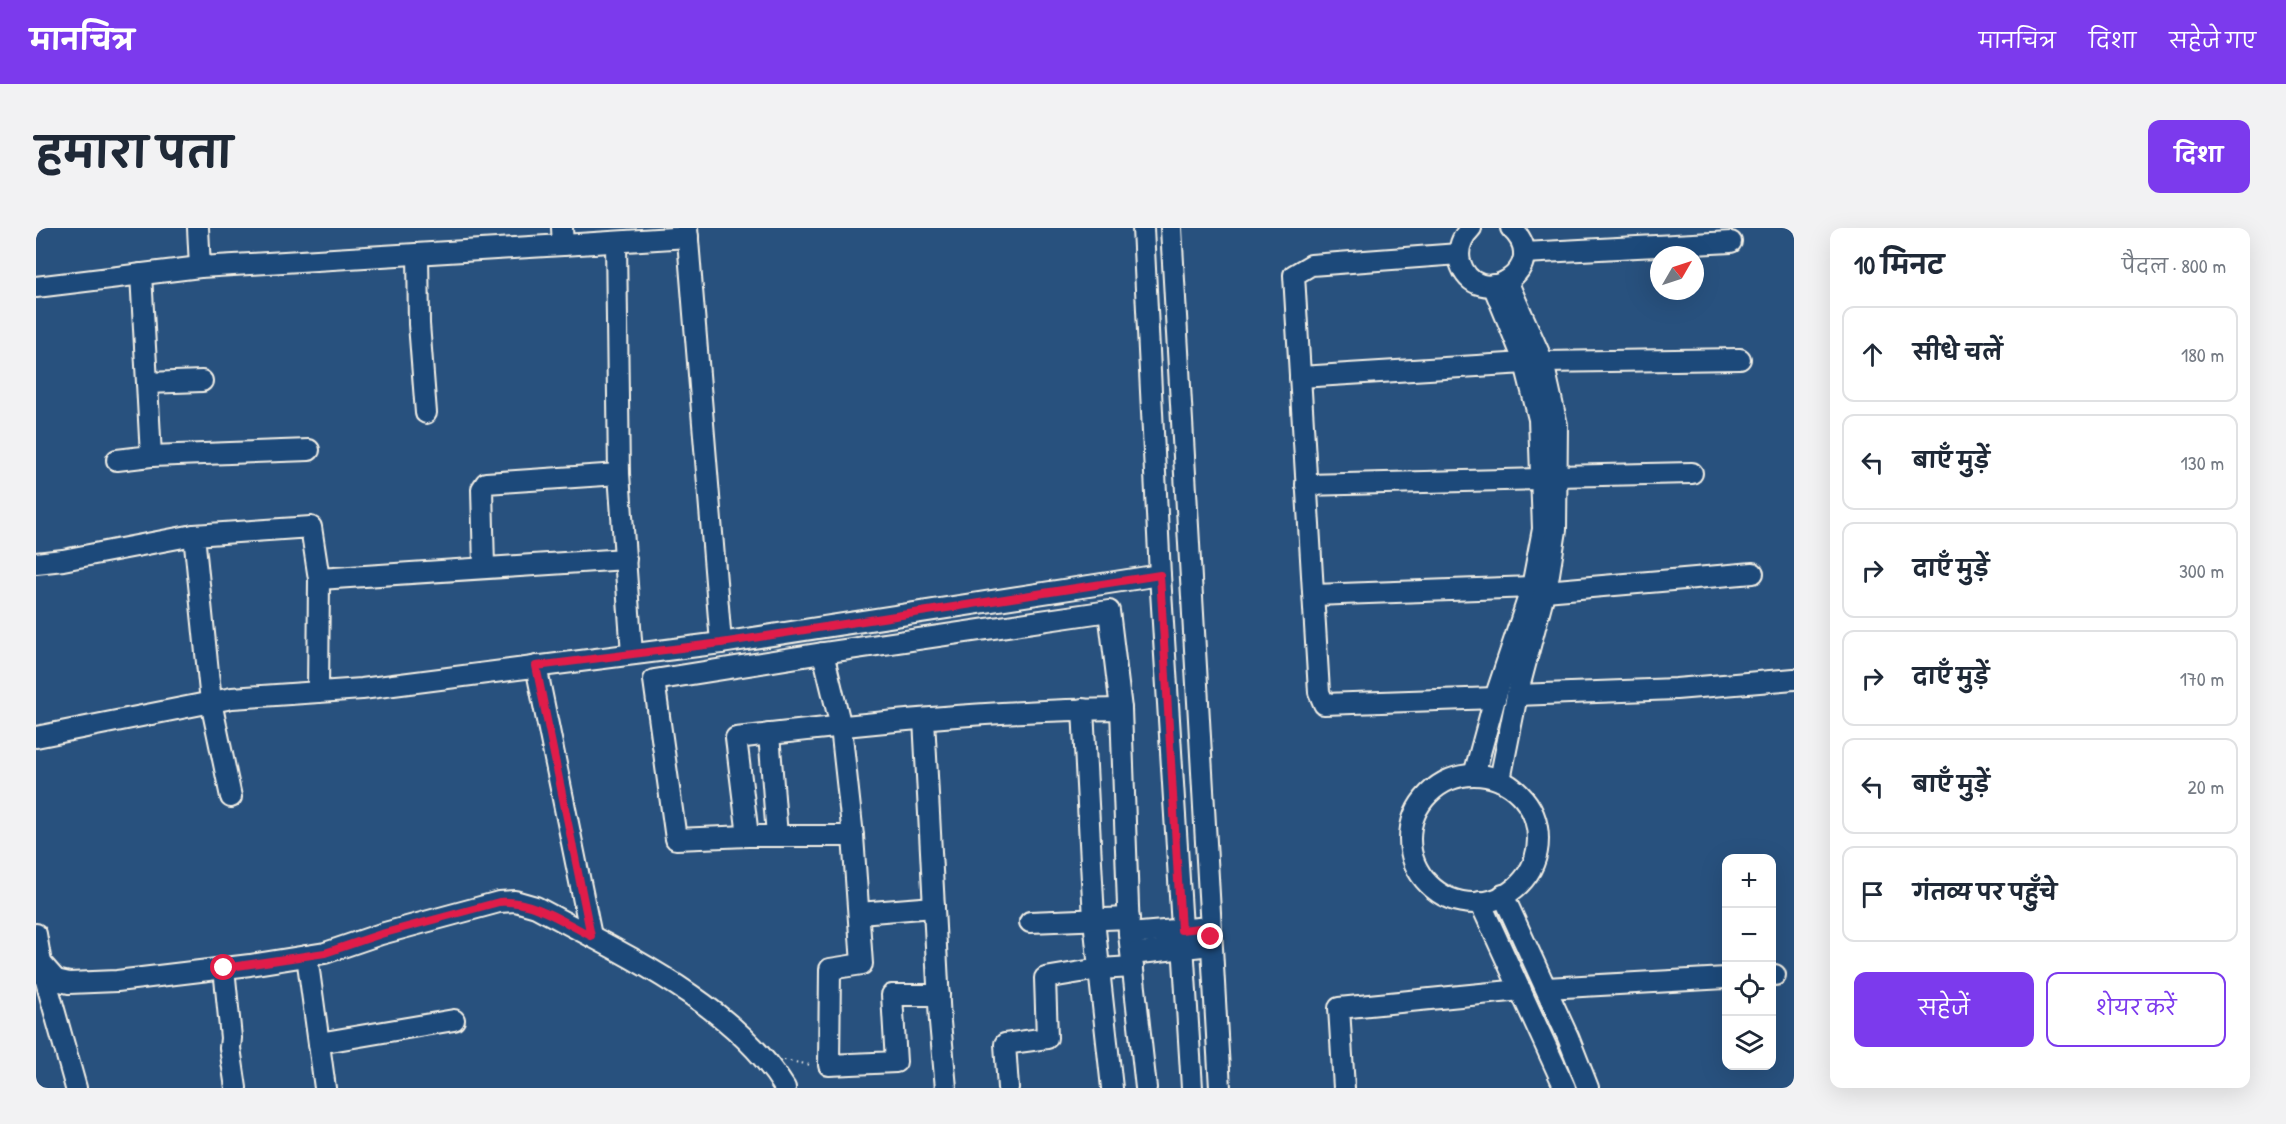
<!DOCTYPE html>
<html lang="hi">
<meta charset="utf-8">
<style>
:root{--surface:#fff;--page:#f2f2f3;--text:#1f2937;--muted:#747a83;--line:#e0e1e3;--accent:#7c3aed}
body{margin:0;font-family:"Patrick Hand","Playpen Sans Deva",sans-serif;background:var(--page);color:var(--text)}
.controls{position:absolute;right:18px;bottom:18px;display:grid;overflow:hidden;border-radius:12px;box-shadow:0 6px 24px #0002}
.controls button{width:54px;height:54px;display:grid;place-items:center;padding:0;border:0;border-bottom:2px solid var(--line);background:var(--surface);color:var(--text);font:30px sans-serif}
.compass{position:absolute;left:1614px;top:18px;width:54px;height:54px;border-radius:50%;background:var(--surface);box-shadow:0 6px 24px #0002;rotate:51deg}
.stop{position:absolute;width:18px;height:18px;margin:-14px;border:4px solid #e11d48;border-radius:50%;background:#fff}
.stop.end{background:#e11d48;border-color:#fff;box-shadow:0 2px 6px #0008}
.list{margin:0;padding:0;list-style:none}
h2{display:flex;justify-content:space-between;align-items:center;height:78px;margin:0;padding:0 24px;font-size:26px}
h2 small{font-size:20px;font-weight:400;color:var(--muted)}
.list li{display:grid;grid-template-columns:39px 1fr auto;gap:18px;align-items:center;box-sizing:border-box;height:96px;margin:0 12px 12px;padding:0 12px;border:2px solid var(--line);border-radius:12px}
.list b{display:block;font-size:22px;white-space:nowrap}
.list em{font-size:20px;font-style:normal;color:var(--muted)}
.actions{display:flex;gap:12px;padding:18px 24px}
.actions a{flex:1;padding:14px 0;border:2px solid var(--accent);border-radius:12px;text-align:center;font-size:21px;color:var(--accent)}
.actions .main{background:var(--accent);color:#fff}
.icon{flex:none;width:33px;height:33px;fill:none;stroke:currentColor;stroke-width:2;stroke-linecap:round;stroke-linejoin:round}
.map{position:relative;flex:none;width:1758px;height:860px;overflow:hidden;border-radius:12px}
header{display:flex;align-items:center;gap:36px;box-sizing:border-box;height:84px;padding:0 30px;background:var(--accent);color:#fff}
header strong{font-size:28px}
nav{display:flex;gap:33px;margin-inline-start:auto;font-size:21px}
.intro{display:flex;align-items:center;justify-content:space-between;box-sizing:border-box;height:144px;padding:0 36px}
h1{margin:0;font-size:42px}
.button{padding:15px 27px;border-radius:12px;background:var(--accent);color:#fff;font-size:21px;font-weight:700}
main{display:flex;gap:36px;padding:0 36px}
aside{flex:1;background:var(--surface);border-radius:12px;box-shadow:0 6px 24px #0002}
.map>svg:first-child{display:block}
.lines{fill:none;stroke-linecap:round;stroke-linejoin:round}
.minor-casing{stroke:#f4f1e8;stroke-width:24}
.path{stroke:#f4f1e8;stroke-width:2;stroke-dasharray:1.5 4.5;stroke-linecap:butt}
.minor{stroke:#1f4a7a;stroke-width:20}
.route{stroke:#e11d48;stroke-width:8}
</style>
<header>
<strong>मानचित्र</strong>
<nav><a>मानचित्र</a><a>दिशा</a><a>सहेजे गए</a></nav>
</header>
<div class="intro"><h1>हमारा पता</h1><a class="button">दिशा</a></div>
<main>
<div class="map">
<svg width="1758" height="860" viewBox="0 0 1758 860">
<rect width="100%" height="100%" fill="#28517e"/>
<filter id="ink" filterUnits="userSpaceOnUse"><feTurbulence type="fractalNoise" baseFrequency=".0167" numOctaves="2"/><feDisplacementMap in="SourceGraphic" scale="12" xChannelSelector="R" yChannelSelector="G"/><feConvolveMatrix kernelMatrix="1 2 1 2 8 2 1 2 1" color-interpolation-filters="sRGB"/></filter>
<g filter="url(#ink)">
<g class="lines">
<g class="minor-casing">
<g id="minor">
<path d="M162,0l2,39"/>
<path d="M651,0l34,415"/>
<path d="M1107,0l17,347 32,513"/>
<path d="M1135,0l49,860"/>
<path d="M1435,0c-9,9 -14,21 -11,34 16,53 95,6 51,-34"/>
<path d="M580,14l3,232 13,180"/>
<path d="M527,17l125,-8"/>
<path d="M1488,25l207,-11"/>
<path d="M382,26l1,70 7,89"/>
<path d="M1423,26l-148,11 -17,10 25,417 5,12 171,-6"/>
<path d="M0,59l164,-20 363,-22 -1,-17"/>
<path d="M1507,134l197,-3"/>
<path d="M1264,149l225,-14"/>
<path d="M111,155l55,-2"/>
<path d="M115,228l158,-6"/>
<path d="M81,232l34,-4 -10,-182"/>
<path d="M1521,248l135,-3"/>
<path d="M1270,257l235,-6"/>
<path d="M0,335l27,-3 131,-25"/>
<path d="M448,339l-2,-78 4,-6 133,-9"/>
<path d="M283,351l307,-20"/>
<path d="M1509,363l208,-18"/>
<path d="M1278,367l218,-8"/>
<path d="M787,425l18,74 12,109 9,128 -32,5 -1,96 67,-3 -4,-67h47"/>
<path d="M500,438l55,270"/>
<path d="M1481,467l159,-6 118,-10"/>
<path d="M1047,481l11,210 5,50 34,-2"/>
<path d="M888,491l16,303 6,66"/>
<path d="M733,506l8,102"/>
<path d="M0,509l196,-39 130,-9 359,-46 439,-68"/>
<path d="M1438,547l21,-77 37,-111 11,-58 -4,-110 -14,-56 -32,-78"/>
<circle cx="1438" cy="611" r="64"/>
<path d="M1464,552l17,-85 32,-121 7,-44 1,-105 -14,-63 -36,-81"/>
<path d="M195,569l-20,-95 -17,-167 117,-8 8,52 -1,113"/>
<path d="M712,608l-72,3 -22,-159 169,-27 286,-42 12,98"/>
<path d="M817,608h-105l-12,-98c128,-15 256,-28 385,-29l8,225 17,154"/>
<path d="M1467,667l65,142 20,51"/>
<path d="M1444,674l85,186"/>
<path d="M823,685l75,-6"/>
<path d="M994,694l99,-4"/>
<path d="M0,706l5,29 35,125"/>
<path d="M1093,706l81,-7"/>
<path d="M1096,726l79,-9"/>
<path d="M271,728l18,132"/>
<path d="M0,737l5,-2 15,17 13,3 48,-2 133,-16 75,-12 56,-19 118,-32 16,-1 21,6c85,46 197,96 249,181"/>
<path d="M188,740l7,70 -1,10 6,40"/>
<path d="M1736,747h3"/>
<path d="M1510,760l180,-10"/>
<path d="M283,815l135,-23"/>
<path d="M972,860l-3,-44 42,-6 -2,-60 54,-9 13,119"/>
<path d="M1308,860l-5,-80 182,-18"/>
</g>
</g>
<path class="path" d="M748,832l27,5"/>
<use href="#minor" class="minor"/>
</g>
</g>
<g class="lines" filter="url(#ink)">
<path class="route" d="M188,740l101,-15 56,-19 118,-32c34,-2 63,19 92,34l-55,-270 185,-23 439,-68 21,355 29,-3 1,10"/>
</g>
</svg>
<div class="controls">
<button>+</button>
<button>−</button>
<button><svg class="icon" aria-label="locate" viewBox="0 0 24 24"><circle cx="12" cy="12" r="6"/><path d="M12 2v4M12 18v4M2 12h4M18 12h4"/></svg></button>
<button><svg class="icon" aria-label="layers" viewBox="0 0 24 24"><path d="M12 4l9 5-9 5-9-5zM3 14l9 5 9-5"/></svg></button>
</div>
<svg class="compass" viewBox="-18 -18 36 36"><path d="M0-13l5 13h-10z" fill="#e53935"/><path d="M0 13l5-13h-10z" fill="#747a83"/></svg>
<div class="stop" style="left:188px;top:740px"></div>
<div class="stop end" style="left:1175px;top:709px"></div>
</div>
<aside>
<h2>10 मिनट<small>पैदल · 800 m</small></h2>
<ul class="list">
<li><svg class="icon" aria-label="ahead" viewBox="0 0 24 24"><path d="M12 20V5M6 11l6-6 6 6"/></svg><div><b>सीधे चलें</b></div><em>180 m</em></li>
<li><svg class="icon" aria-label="left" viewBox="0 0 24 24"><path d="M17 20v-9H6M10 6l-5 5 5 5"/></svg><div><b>बाएँ मुड़ें</b></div><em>130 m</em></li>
<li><svg class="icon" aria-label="right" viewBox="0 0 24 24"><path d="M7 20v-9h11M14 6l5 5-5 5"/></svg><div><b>दाएँ मुड़ें</b></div><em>300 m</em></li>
<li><svg class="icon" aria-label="right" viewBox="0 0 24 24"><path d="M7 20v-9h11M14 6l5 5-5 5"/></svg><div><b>दाएँ मुड़ें</b></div><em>170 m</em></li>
<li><svg class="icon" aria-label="left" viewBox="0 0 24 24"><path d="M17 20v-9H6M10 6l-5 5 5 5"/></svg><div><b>बाएँ मुड़ें</b></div><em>20 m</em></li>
<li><svg class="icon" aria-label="arrive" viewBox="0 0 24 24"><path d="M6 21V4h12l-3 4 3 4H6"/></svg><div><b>गंतव्य पर पहुँचे</b></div></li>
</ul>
<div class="actions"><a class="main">सहेजें</a><a>शेयर करें</a></div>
</aside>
</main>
